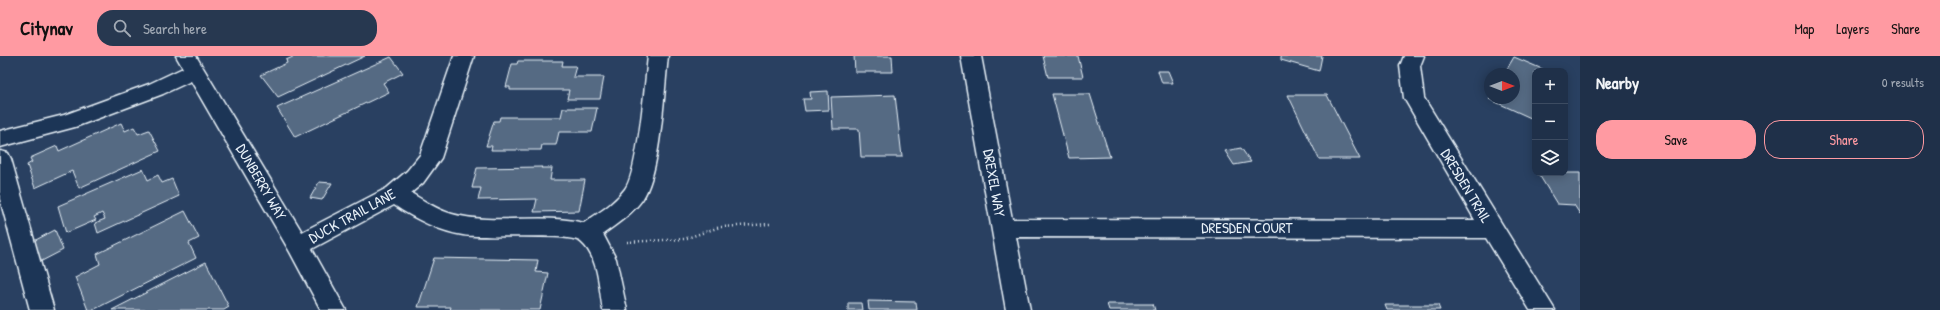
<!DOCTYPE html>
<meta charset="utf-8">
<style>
:root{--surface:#1f3049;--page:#273850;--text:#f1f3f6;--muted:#a1a9b4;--line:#3c4b61;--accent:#ff9aa2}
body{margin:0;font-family:"Patrick Hand",sans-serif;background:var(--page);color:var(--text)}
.controls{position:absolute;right:12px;top:12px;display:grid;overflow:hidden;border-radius:8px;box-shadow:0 2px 10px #0003}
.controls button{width:36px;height:36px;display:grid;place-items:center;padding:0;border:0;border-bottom:1px solid var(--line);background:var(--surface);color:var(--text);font:20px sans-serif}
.compass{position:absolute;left:1484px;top:12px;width:36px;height:36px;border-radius:50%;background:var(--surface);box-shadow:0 2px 10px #0003;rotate:90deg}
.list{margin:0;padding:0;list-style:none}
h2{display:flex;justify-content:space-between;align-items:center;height:52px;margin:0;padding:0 16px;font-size:17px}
h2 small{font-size:13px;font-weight:400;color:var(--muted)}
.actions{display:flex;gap:8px;padding:12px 16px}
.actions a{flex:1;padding:9px 0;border:1px solid var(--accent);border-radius:16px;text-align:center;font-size:14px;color:var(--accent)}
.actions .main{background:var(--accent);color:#111}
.icon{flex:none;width:22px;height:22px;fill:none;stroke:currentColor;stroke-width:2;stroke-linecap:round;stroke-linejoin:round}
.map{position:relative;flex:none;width:1580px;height:254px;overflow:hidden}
header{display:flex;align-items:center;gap:24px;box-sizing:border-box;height:56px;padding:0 20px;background:var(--accent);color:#111}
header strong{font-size:19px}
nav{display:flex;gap:22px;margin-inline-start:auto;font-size:14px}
.search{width:280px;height:36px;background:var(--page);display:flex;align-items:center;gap:10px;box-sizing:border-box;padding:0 14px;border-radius:16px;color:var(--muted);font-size:15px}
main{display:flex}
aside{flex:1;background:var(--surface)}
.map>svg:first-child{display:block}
.building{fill:#556a83;stroke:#e8f1f8}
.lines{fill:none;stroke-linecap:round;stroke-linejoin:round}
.minor-casing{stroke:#e8f1f8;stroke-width:3}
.path{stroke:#e8f1f8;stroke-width:2.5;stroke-dasharray:1 3;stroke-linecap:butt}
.minor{fill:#1d3557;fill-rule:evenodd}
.labels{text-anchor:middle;stroke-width:3;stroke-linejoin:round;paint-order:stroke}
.street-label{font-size:15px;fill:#e8f1f8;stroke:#1d3557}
</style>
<header>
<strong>Citynav</strong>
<div class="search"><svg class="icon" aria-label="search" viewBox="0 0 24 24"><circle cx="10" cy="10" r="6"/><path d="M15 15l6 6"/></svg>Search here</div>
<nav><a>Map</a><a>Layers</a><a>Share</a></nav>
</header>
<main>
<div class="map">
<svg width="1580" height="254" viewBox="0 0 1580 254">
<rect width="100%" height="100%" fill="#294061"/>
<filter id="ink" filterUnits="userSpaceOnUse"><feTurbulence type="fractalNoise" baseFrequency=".025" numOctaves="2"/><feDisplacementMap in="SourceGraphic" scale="8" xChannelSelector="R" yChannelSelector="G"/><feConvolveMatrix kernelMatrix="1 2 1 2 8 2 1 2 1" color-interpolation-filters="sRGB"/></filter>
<g filter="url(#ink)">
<g class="building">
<path d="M295,0h70l-87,41 -17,-22 26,-12 -1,-3z"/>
<path d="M854,0h38l1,16h-38z"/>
<path d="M1043,0h35l5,21h-35z"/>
<path d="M1281,0h41l-3,15 -38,-11z"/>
<path d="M391,1l12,16 -20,10 6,9 -94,45 -18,-29z"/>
<path d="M1514,1l33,14h-12v44l-2,4 -44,-20 25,-1v-24h-10z"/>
<path d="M518,5h45l-1,5h14l-3,11h31l-4,22h-33l2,-9h-59v-3h-4l6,-23h5z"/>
<path d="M1158,15h10l5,12h-11z"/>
<path d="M828,35l1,19 -24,1 -2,-12h8l-1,-7z"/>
<path d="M1052,38h38l20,63 -41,1z"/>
<path d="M895,39l7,62h-41l-2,-28h-26l-2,-32z"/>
<path d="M1288,39h39l33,64h-41z"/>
<path d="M563,52h34l-5,24h-33l-3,13h-14l-1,5h-50l1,-4h-6l8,-25h5l1,-4h61z"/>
<path d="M121,67l4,8 9,-4 4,7 11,-4 11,21 -81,37 -7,-17 -37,17 -8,-23 5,-3 -2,-4 27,-12 2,5z"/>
<path d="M1241,92l10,14 -17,3 -9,-14z"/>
<path d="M542,111l-1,1h11l-2,12h35l-6,31 -45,1 3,-13 -59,1 3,-12h-9l5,-20z"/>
<path d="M143,113l5,11 10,-5 4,8 10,-4 7,17 -81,37 -3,-10 10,-4 -3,-6 -8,4 2,3 -30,13 -8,-27z"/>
<path d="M1538,117h42v41l-6,-9 -17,-1z"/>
<path d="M319,126l13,1 -10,17 -12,-2z"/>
<path d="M185,155l14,27 -10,5 7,15 -103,52h-5l-13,-33 25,-13 -3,-10z"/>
<path d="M55,174l8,20 -25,13 -8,-20z"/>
<path d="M434,202l104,2 -2,12 12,1 -8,37h-90l1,-3h-33z"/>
<path d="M206,206l23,45 -5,3h-112z"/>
<path d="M868,245l48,1 1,8h-48z"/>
<path d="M848,247h13l1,7h-14z"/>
<path d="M1107,248h46l2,6h-46z"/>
<path d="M1385,249h53l2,5h-53z"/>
</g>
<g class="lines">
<g class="minor-casing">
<g id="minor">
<path d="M176,0h20l106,176 85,-44 20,-17 13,-16 34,-99h20l-33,102 -18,25 -12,10c13,8 27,17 41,21 43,12 89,-2 132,9 14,-10 30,-19 41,-34 13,-17 20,-106 23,-133h20c-4,35 -7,117 -26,144 -10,14 -25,24 -39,34l13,25 11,51h-24c-4,-21 -4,-53 -22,-68 -12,-10 -96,-3 -118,-7 -25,-4 -48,-16 -69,-30l-82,44 34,61h-25l-31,-58 -99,-171 -28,13 -88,33 -75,20v-16l64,-16 85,-31 34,-16z"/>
<path d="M961,0h20l31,163 463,1 -71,-122 -4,-32 4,-10h20l-4,10 4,32 131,212h-25l-44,-72 -470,-1 14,73h-24z"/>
<path d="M0,95l8,2 3,6 43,151h-24l-30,-111z"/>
</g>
</g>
<path class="path" d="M627,186l57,-3 36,-12 50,-3"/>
<use href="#minor" class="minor"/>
</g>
</g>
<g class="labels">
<g class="street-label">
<text transform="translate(261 126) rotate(60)" y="5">DUNBERRY WAY</text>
<text transform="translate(994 127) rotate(80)" y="5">DREXEL WAY</text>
<text transform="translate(1466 130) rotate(59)" y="5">DRESDEN TRAIL</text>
<text transform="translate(352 160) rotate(-29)" y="5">DUCK TRAIL LANE</text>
<text x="1247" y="177">DRESDEN COURT</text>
</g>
</g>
</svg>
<div class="controls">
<button>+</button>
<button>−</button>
<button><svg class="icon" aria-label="layers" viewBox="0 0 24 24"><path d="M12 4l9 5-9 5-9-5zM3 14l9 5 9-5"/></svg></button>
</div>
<svg class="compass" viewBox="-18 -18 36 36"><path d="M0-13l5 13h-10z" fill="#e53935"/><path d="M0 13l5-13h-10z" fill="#a1a9b4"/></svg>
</div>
<aside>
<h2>Nearby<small>0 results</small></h2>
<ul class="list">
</ul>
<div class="actions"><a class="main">Save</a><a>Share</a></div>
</aside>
</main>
